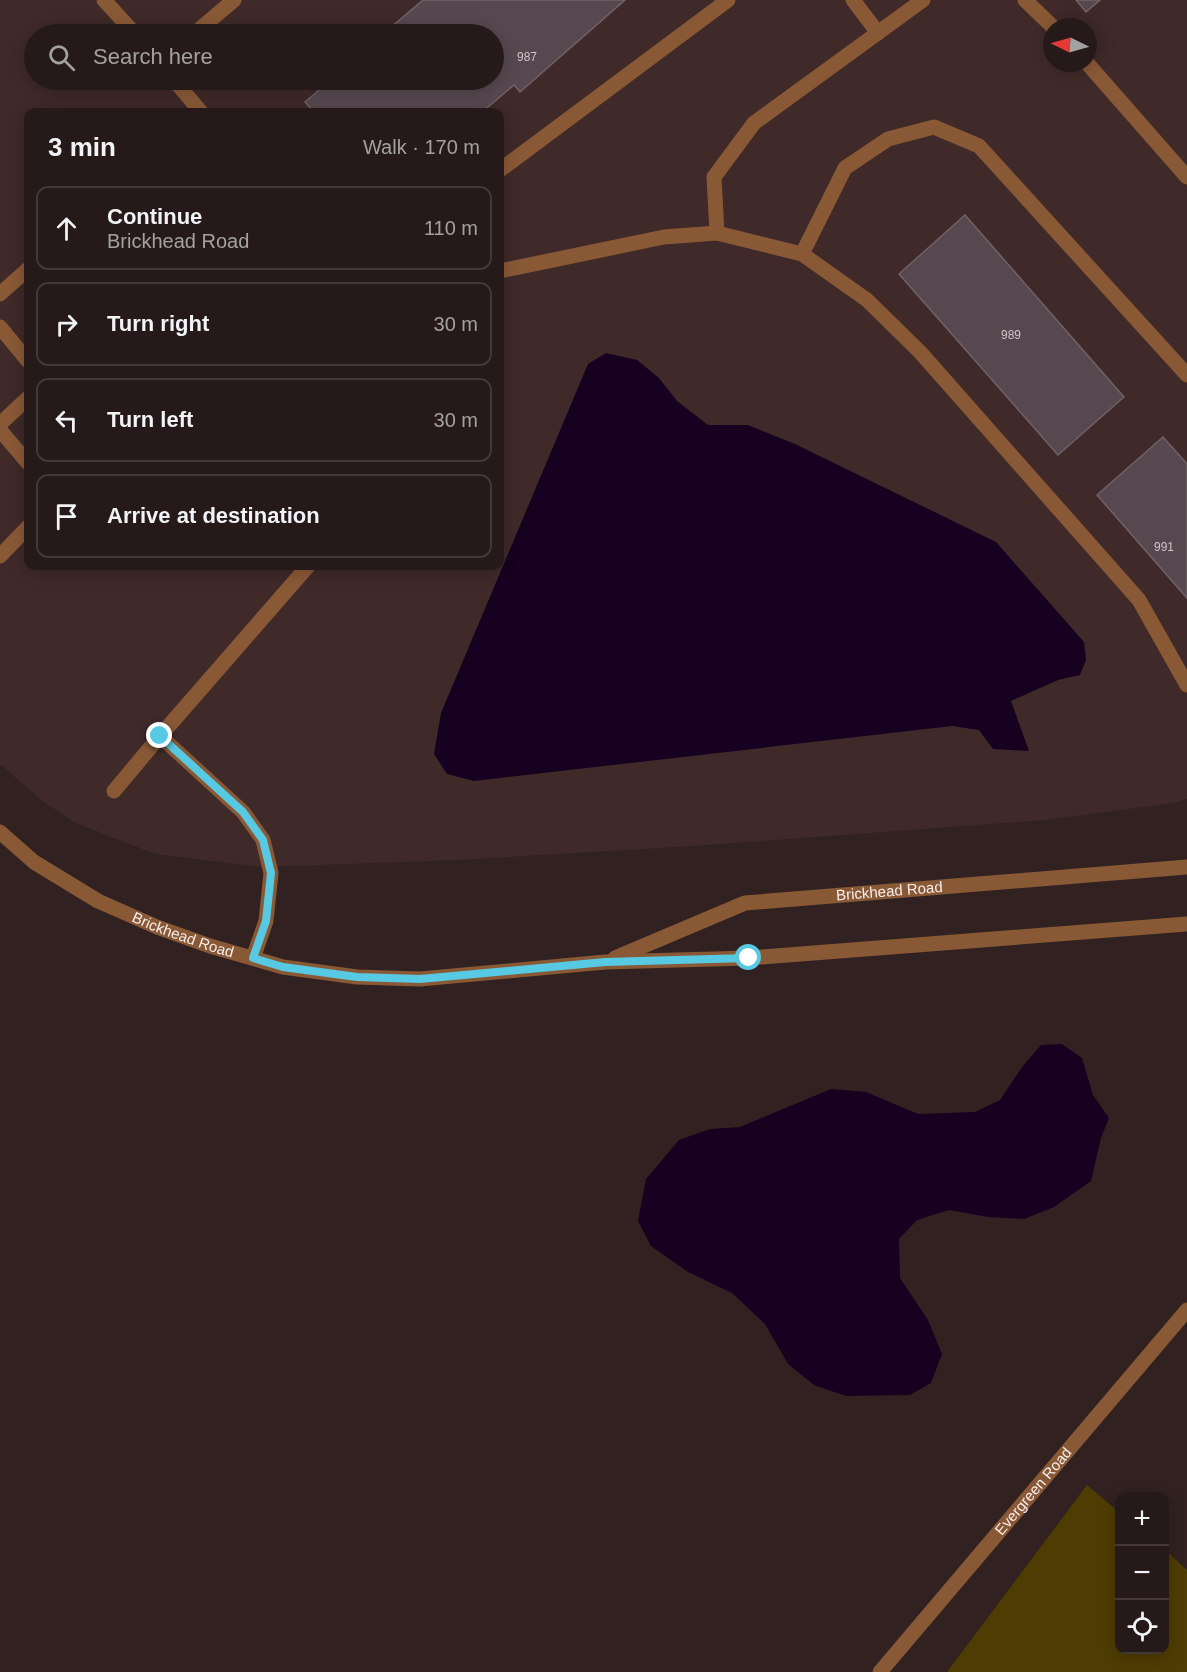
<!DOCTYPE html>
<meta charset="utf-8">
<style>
:root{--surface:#251a19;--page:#2d2322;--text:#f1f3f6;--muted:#a3a1a2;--line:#423838}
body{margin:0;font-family:Arial,sans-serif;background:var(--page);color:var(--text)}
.controls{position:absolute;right:18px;bottom:18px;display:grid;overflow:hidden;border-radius:12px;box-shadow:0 3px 15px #0003}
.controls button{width:54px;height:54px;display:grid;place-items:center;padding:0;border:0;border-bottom:2px solid var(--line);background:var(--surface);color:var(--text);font:30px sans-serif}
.compass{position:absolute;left:1043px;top:18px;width:54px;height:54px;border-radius:50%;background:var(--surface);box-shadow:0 3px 15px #0003;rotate:275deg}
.stop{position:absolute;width:18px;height:18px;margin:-14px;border:4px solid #57c9e2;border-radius:50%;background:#fff}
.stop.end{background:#57c9e2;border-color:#fff;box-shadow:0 2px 6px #0008}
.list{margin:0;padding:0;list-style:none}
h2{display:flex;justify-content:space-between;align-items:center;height:78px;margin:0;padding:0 24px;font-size:26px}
h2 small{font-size:20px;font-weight:400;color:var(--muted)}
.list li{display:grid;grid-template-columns:39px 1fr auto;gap:18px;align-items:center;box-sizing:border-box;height:84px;margin:0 12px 12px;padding:0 12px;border:2px solid var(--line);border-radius:12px}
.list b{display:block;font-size:22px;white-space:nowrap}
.list p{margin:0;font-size:20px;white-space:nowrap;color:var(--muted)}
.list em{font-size:20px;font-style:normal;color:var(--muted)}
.icon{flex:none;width:33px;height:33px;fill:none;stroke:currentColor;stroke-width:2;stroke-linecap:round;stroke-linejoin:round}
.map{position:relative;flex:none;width:1187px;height:1672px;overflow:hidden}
.search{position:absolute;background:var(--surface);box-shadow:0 3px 15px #0003;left:24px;top:24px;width:480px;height:66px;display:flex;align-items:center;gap:15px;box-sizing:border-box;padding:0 21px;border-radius:33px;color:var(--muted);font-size:22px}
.panel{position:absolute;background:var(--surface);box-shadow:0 3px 15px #0003;left:24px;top:108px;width:480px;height:462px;border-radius:12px}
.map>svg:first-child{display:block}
.built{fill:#3f2929;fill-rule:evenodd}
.green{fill:#4e3c02}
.water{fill:#170120}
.building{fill:#57484f;stroke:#716168;stroke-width:1.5}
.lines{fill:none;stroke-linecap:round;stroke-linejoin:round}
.minor{stroke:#895936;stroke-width:15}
.route{stroke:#57c9e2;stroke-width:8}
.labels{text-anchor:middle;stroke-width:4.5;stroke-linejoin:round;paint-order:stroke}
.number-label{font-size:12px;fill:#cfc4c5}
.street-label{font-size:15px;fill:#f7edec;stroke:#140d0d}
</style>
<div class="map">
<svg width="1187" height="1672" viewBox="0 0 1187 1672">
<rect width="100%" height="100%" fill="#312221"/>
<path class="built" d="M0,0h1187v799l-13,4 -129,17 -352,26 -235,14 -196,7 -107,-13 -79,-31 -35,-23 -41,-36zM1052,27h36v36h-36zM34,34h460v46h-460zM28,112h472v454h-472z"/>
<path class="green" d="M1087,1485l32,27 1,138h44l1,-100 22,20v102h-240z"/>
<g class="water">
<path d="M606,353l31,7 22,18 18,23 31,24h40l47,19 201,98 88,100 2,18 -6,15 -22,5 -47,21 18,50 -36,-2 -14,-19 -27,-4 -478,55 -27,-7 -13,-20 7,-41 147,-349z"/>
<path d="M1062,1044l20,14 11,37 16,23 -8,20 -10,43 -37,26 -30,12 -36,-2 -39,-7 -32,10 -18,19 1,39 28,42 14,34 -11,29 -21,12 -64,1 -32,-11 -26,-21 -23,-40 -33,-31 -44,-21 -37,-26 -13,-25 8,-42 33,-39 31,-11 30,-2 91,-38 35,3 52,22 57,-2 25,-12 22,-33 19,-22z"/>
</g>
<g class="building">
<path d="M423,0h202l-105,92 -6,-7 -32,27h-168l-9,-10 26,-22h163v-46h-111z"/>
<path d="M1076,0h24l-14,12z"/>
<path d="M965,215l159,182 -66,58 -159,-181z"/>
<path d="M1163,437l24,27v134l-90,-103z"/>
</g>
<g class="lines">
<g class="minor">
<path d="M104,0l31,34"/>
<path d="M853,0l25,33"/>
<path d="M1025,0l28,27"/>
<path d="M194,34l40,-34"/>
<path d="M1087,63l100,114"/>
<path d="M174,80l27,32"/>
<path d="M500,170l228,-170"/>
<path d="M717,233l-3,-56 40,-54 169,-123"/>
<path d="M802,254l43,-86 43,-29 46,-12 45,19 208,229"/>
<path d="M500,271l164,-34 53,-4 85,21 65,46 53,52 219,248 48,85"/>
<path d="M0,294l28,-25"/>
<path d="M0,327l28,34"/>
<path d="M0,424l28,-26"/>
<path d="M0,430l28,33"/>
<path d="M0,556l28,-29"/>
<path d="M114,791l46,-55"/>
<path id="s1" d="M0,832l34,30 64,39 59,26 53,19 73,21 74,10 63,2 185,-17 144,-4 438,-34"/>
<path d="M253,958l13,-37 5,-48 -8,-33 -20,-28 -83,-76 148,-170"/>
<path id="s2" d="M615,958l130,-55 442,-36"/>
<path id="s3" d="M880,1672l307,-362"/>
</g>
</g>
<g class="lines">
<path class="route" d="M160,736l83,76 20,28 8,33 -5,48 -13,37 30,9 74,10 63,2 185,-17 144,-4"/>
</g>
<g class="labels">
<g class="number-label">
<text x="527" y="61">987</text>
<text x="1011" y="339">989</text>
<text x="1164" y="551">991</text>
</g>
<g class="street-label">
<text dy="5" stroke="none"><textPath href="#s2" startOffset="286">Brickhead Road</textPath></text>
<text dy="5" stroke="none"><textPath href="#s1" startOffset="212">Brickhead Road</textPath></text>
<text dy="5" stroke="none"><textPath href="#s3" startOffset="237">Evergreen Road</textPath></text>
</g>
</g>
</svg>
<div class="controls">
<button>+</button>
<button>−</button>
<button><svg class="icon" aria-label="locate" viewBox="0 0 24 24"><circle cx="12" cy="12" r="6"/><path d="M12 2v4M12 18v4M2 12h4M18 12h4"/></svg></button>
</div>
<svg class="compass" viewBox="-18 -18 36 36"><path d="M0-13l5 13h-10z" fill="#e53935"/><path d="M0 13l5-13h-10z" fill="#a3a1a2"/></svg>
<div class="stop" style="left:749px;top:958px"></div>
<div class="stop end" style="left:160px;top:736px"></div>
<div class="search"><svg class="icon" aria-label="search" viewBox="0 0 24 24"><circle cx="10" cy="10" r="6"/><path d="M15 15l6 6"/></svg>Search here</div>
<section class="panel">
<h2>3 min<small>Walk · 170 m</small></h2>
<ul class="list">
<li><svg class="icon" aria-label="ahead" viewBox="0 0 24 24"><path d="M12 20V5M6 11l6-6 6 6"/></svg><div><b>Continue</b><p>Brickhead Road</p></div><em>110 m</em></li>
<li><svg class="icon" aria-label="right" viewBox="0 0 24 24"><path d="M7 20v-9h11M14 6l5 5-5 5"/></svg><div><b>Turn right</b></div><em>30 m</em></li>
<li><svg class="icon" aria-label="left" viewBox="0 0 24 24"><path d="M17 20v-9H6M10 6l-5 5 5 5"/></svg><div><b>Turn left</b></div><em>30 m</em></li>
<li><svg class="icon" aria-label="arrive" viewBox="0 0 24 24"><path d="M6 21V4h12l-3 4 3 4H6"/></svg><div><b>Arrive at destination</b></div></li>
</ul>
</section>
</div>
